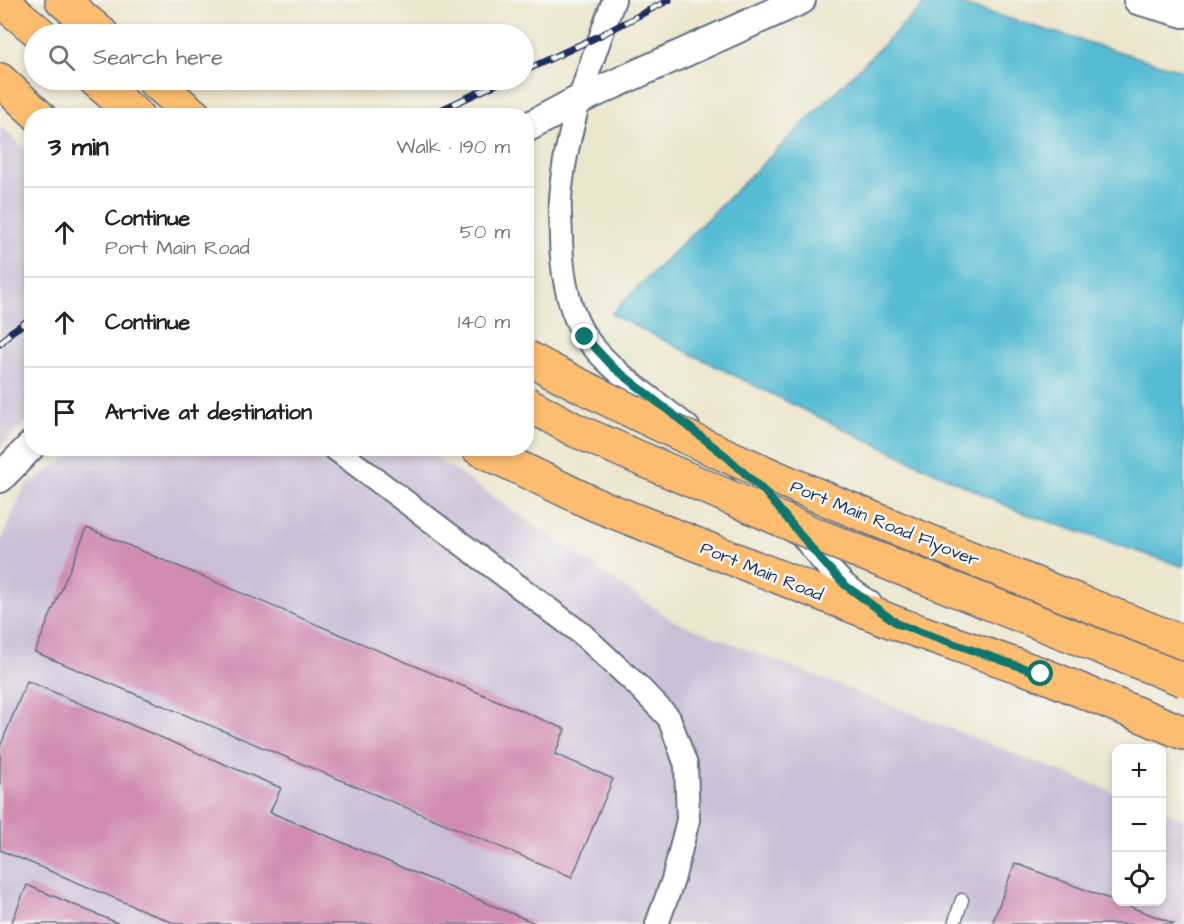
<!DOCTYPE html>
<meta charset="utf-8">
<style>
:root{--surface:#fff;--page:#f2f2f2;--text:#222;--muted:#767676;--line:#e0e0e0}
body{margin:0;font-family:"Architects Daughter",sans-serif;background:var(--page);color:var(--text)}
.controls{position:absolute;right:18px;bottom:18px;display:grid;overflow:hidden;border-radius:12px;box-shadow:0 3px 9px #0003}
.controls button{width:54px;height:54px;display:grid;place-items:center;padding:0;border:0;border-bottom:2px solid var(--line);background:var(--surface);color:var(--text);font:30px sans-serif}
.stop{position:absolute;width:18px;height:18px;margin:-14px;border:4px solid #0f766e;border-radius:50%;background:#fff}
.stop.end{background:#0f766e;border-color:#fff;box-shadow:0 2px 6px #0008}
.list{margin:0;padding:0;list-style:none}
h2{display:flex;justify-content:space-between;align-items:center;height:78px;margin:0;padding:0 24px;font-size:26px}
h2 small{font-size:20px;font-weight:400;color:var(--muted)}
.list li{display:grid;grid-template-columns:39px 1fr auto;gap:18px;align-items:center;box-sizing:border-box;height:90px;padding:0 24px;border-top:2px solid var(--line)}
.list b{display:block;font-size:22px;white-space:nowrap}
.list p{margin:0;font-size:20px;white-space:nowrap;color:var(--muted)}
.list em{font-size:20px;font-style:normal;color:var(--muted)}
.icon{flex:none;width:33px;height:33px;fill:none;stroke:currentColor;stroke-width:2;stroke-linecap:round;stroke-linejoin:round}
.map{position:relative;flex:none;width:1184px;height:924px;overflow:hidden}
.search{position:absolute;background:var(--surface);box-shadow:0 3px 9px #0003;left:24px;top:24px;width:510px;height:66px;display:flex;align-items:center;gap:15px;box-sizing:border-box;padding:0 21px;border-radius:33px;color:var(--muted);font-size:22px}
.panel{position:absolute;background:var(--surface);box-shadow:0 3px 9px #0003;left:24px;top:108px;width:510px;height:348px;border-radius:24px}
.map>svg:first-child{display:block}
.industrial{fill:#cabfd6}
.water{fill:#55bcd3;stroke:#387698;stroke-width:1.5}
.building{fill:#d18db0}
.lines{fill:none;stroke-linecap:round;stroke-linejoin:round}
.service-casing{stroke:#646f84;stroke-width:15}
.minor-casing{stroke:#646f84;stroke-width:26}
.tertiary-casing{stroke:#646f84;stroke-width:32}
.primary-casing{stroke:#646f84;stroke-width:36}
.service{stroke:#fff;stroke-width:12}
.minor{stroke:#fff;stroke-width:22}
.tertiary{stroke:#fff;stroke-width:28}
.primary{stroke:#fcbd6f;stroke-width:33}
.rail-casing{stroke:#1b2f5e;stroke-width:7}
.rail{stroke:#f6f6f2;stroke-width:4.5;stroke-dasharray:14;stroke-linecap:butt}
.primary-bridge-casing{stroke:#646f84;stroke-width:36;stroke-linecap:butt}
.primary-bridge{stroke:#fcbd6f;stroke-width:33}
.route{stroke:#0f766e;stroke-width:8}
.labels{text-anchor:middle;stroke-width:5;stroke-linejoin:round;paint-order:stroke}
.street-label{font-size:18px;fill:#1b2f5e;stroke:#f6f6f2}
</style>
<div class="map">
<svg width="1184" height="924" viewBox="0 0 1184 924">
<rect width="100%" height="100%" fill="#f6f6f2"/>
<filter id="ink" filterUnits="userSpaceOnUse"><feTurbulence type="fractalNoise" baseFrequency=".0167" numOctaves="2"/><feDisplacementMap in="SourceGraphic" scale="12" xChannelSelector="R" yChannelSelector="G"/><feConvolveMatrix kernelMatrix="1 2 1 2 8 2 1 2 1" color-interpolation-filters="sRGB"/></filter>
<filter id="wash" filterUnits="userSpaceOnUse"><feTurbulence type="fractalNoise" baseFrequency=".008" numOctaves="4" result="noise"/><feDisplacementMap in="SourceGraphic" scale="24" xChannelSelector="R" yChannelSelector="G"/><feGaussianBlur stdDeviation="1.35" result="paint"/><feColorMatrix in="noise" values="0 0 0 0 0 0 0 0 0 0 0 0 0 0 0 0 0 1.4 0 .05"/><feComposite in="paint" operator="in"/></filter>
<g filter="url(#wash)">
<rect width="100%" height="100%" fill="#ece6cc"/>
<g class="industrial">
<path d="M0,127l31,27 1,263 -32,29z"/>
<path d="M81,449h343l248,171 444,173v109h46v-92l22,9v105h-1184v-381l25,-57z"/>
</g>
<path class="water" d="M928,0h19l237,71v496l-164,-55 -208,-98 -201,-100z"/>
<g id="blocks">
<g class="building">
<path d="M87,528l478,201 -10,25 58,25 -41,98 -537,-225z"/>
<path d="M27,681l254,107 -11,24 267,112h-361l-176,-74v-103z"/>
<path d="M1015,863l160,61h-183z"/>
<path d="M27,885l93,39h-109z"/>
</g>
</g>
</g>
<g filter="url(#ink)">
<use href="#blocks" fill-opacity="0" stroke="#646f84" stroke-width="1.5"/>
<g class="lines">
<g class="service-casing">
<path id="service" d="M954,924l8,-24"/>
</g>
<g class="minor-casing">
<g id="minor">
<path d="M614,0c-24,64 -48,130 -54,198 -1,14 1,28 1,42 1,32 6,68 24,96 21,32 72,66 103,91"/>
<path d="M334,448l248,186 56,52 31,32 17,47 2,55 -15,60 -16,44"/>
<path d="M739,468l25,23 18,20 41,51 22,23 25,18"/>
</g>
</g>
<g class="tertiary-casing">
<g id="tertiary">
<path d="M1138,0l46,13"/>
<path d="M526,128l53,-28 222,-100"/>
<path d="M0,478l32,-33"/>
</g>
</g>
<g class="primary-casing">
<g id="primary">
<path d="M0,0l41,34"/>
<path d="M62,0l40,34"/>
<path d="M0,80l39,36"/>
<path d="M95,80l42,36"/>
<path d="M153,80l42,36"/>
<path d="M478,448l116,56 304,120 143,50 143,59"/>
</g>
</g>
<use href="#service" class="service"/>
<use href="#minor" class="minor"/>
<use href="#tertiary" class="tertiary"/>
<use href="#primary" class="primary"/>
<g class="rail-casing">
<g id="rail">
<path d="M524,71l77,-36 68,-35"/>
<path d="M428,116l77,-36"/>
<path d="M0,344l11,-12 21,-14"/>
</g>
</g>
<use href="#rail" class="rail"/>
<g class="primary-bridge-casing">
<g id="primary-bridge">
<path d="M526,357c211,114 436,197 658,286"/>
<path d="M526,403l49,27 239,104 370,146"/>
</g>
</g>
<use href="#primary-bridge" class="primary-bridge"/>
</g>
</g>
<g class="lines" filter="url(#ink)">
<path class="route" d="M585,337l28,30 114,90 37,34 59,71 22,23 53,39 143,50"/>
</g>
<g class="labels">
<g class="street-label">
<text transform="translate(885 523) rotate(22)" y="6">Port Main Road Flyover</text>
<text transform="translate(762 571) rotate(22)" y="6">Port Main Road</text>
</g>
</g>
</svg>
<div class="controls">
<button>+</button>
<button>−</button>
<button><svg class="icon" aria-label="locate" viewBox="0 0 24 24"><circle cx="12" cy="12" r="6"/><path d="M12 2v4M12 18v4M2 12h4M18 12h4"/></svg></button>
</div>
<div class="stop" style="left:1041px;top:674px"></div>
<div class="stop end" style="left:585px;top:337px"></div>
<div class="search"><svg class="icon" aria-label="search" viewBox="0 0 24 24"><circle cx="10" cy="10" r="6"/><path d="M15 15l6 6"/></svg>Search here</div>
<section class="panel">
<h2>3 min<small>Walk · 190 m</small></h2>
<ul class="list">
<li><svg class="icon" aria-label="ahead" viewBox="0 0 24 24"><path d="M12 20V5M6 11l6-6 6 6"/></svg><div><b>Continue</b><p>Port Main Road</p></div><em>50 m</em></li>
<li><svg class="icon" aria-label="ahead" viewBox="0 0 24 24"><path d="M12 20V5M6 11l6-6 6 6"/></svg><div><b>Continue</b></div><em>140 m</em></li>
<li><svg class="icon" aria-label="arrive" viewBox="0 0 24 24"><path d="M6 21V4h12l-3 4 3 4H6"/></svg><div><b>Arrive at destination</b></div></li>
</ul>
</section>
</div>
